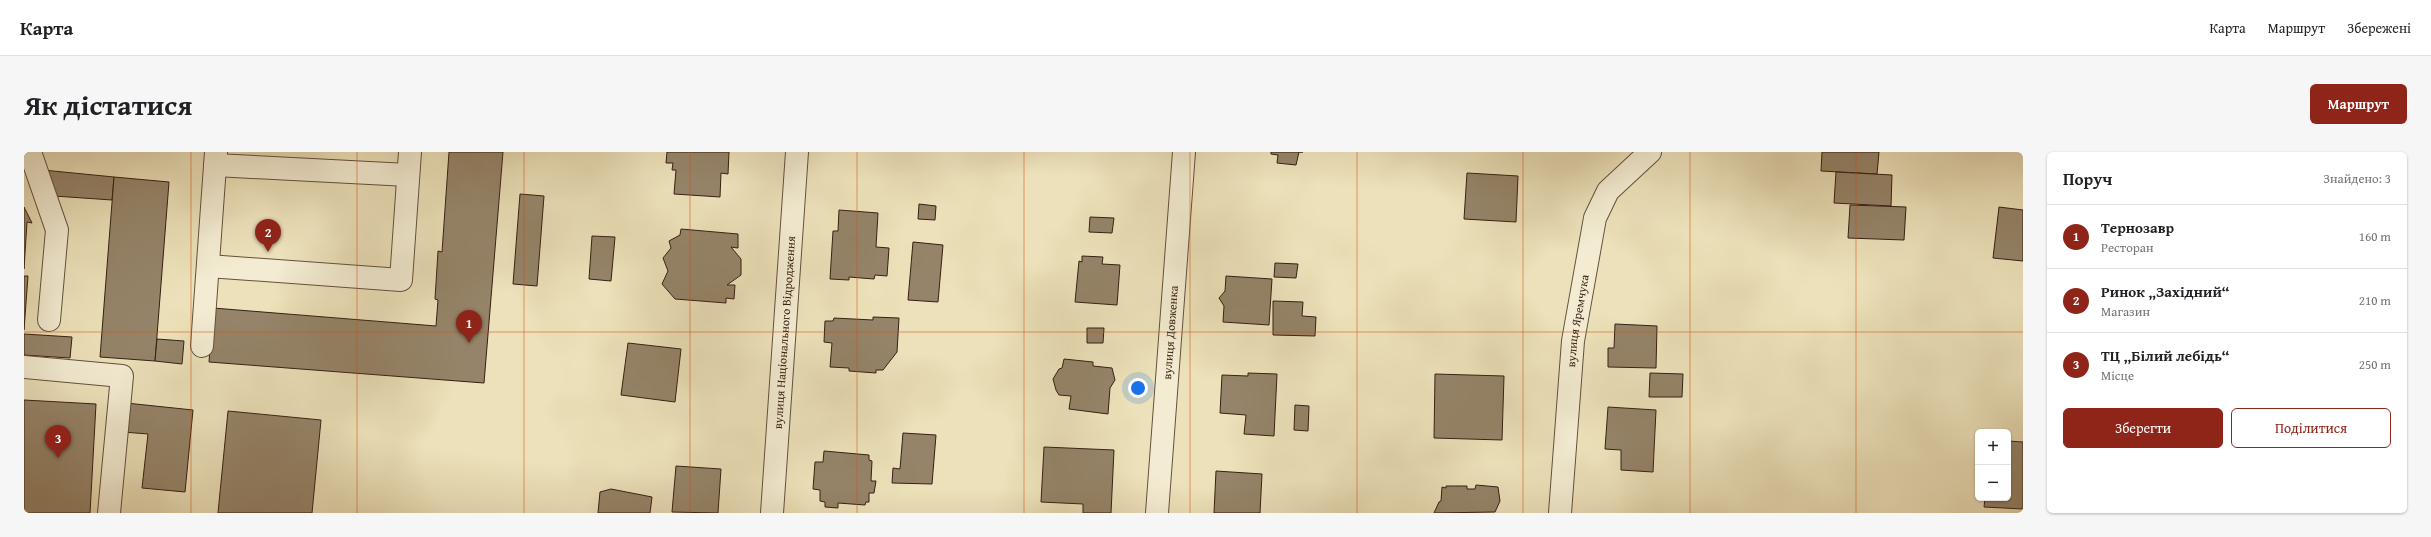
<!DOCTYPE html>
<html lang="uk">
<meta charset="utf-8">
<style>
:root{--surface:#fff;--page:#f6f6f6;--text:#202124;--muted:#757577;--line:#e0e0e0;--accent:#8f2418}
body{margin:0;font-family:"Gentium Book Plus",serif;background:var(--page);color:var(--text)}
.controls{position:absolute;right:12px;bottom:12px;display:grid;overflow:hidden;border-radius:6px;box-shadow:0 1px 3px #0004}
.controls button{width:36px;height:36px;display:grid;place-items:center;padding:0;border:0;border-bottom:1px solid var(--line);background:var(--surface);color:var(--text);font:20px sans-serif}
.you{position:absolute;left:1114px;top:236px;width:14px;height:14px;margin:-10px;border:3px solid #fff;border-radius:50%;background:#1a73e8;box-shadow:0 0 0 6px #1a73e833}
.badge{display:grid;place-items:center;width:26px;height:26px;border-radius:50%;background:var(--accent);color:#fff;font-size:13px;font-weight:700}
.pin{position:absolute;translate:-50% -33px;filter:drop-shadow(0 1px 2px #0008)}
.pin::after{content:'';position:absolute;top:21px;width:14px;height:12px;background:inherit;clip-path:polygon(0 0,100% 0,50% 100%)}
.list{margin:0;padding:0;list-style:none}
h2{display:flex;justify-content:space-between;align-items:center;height:52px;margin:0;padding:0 16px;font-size:17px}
h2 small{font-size:13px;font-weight:400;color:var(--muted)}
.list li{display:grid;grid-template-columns:26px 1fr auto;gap:12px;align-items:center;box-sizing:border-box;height:64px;padding:0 16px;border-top:1px solid var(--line)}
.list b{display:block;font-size:15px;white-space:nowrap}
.list p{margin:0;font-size:13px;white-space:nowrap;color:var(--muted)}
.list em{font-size:13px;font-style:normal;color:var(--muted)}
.actions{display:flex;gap:8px;padding:12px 16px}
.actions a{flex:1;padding:9px 0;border:1px solid var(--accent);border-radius:6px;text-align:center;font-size:14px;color:var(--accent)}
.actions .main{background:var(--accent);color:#fff}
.map{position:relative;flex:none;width:1999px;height:361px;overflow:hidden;border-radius:6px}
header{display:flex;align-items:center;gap:24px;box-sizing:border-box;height:56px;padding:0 20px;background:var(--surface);border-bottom:1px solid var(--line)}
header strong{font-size:19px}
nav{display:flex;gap:22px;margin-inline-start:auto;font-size:14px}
.intro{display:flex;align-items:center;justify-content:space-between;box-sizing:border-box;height:96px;padding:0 24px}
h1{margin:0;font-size:28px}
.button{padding:10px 18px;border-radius:6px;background:var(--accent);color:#fff;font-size:14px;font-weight:700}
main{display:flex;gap:24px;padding:0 24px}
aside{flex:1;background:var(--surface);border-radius:6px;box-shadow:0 1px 3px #0004}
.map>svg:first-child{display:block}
.building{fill:#958469;stroke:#371f12}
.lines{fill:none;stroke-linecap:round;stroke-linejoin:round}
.minor-casing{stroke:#64503c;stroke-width:24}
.minor{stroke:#f3ecd2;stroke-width:22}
.grid{fill:none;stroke:#d6530d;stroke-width:1;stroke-opacity:0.55}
.labels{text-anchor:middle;stroke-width:3.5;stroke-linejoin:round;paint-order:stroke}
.street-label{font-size:12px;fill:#371f12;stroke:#f3ecd2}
</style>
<header>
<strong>Карта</strong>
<nav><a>Карта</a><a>Маршрут</a><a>Збережені</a></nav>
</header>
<div class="intro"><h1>Як дістатися</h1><a class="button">Маршрут</a></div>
<main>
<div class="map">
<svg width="1999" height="361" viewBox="0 0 1999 361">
<rect width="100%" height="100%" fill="#ece1ba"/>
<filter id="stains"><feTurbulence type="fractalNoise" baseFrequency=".005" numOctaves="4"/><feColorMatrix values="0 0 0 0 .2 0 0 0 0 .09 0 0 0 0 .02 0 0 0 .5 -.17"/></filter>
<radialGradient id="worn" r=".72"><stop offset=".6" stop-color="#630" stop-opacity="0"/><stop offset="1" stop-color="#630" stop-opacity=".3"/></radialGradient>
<g class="building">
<path d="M425,0h54l-19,231 -275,-21 4,-54 223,18 2,-26 -3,-1 3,-48 4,1z"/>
<path d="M643,0h62l-1,22 -7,-1 -1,24 -46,-3 2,-24h-4l1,-7h-7z"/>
<path d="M1247,0h32h-4l-3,13 -19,-2 1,-8 -7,-1z"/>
<path d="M1798,0h57l-2,22 -56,-3z"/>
<path d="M19,18l71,7 -2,23 -58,-4z"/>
<path d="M1812,20l56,3 -1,31 -57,-3z"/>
<path d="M1443,21l51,3 -2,46 -52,-3z"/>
<path d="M90,25l55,5 -14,179 -55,-4z"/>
<path d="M496,42l24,2 -7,90 -24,-2z"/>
<path d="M895,52l17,2 -1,14 -17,-1z"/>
<path d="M1826,53l56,2 -2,33 -56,-2z"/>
<path d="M0,55l8,16 -5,-1 -3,47z"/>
<path d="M1975,55l24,3v51l-30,-3z"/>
<path d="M815,58l39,3 -2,34 13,1 -2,28 -12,-1 -1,4 -25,-2v3l-19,-1 3,-48h5z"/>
<path d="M1066,65l24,1 -2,15 -23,-1z"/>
<path d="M657,77l57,5v14l-7,-1 10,12v16l-14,10h8l-1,14 -8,-1v5l-51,-4 -13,-15 6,-13 -5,-13 8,-10 -2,-7 11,-6z"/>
<path d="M568,84l23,1 -4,44 -22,-2z"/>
<path d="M889,90l30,3 -5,57 -30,-2z"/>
<path d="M1058,104l21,1 -1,7 18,1 -3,40 -42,-3 4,-41 3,1z"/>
<path d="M1251,111l23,1 -2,14 -22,-1z"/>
<path d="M0,124h4l-4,54z"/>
<path d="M1202,124l46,3 -3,46 -46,-3 1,-16 -5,-8 6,-7z"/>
<path d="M1249,149l30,1 -1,14 14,1 -1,19 -42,-1z"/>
<path d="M849,165l26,1 -2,34 -14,18h-7v3l-27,-2v-3l-19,-1 2,-24 -8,-1 1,-21h8l1,-3 39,2z"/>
<path d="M1591,172l42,2 -1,42 -48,-1v-19h6z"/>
<path d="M1063,176h17l-1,15h-16z"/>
<path d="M0,182l48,3 -2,21 -46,-3z"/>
<path d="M133,187l27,2 -2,23 -27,-3z"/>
<path d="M604,191l53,6 -6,53 -54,-7z"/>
<path d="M1040,207l29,3v4l19,2 3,12 -5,8 -2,26 -39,-5 2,-13 -12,-1 -3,-5 -3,-11 6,-10 3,-1z"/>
<path d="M1224,221l29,1 -3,62 -30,-2 2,-19 -26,-2 2,-38 26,1z"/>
<path d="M1626,221l33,1 -1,23h-33z"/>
<path d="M1411,222l69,2 -2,64 -68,-2z"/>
<path d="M0,248l72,4 -6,109h-66z"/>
<path d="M102,251l67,7 -8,82 -43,-4 6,-54 -25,-2z"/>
<path d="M1271,253l14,1 -1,25 -14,-1z"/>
<path d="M1584,255l48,3 -3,62 -32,-2v-20l-16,-1z"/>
<path d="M204,259l93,9 -9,93h-94z"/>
<path d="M879,281l33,2 -4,49 -40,-1 1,-15 7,1z"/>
<path d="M1984,289l15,1v67l-39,-2 1,-9h23z"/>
<path d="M1020,295l70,3 -3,63h-28v-9l-42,-2z"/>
<path d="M800,299l45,4v5l3,1 -1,20h5l-2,12h-5v9h-3l-1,3 -27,-2v5l-13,-1v-5l-5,-1v-11l-7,-1 2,-27h8z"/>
<path d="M652,314l45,3 -3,44 -46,-1z"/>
<path d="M1192,319l46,3 -2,39h-46z"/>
<path d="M1452,333l22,2 2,14 -5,11 -61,1 5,-11 2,-1 1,-14 4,1v-2h21v3h8z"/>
<path d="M587,337l41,8 -2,16h-52l2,-21z"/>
</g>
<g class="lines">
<g class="minor-casing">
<g id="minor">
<path d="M6,0l27,78 -8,90"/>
<path d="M191,13l193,10"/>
<path d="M184,114l193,14 9,-128"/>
<path d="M178,194l14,-194"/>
<path d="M0,215l98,9 -13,137"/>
<path id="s1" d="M748,361l25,-361"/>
<path id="s2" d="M1133,361l27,-361"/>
<path id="s3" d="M1536,361l13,-172 22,-123 13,-27 42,-39"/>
</g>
</g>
<use href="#minor" class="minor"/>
</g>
<path class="grid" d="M167,0v361M333,0v361M500,0v361M666,0v361M833,0v361M1000,0v361M1166,0v361M1333,0v361M1499,0v361M1666,0v361M1832,0v361M0,180h1999"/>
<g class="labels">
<g class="street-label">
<text dy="4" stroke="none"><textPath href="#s3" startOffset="193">вулиця Яремчука</textPath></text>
<text dy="4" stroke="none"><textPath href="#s2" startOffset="181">вулиця Довженка</textPath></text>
<text dy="4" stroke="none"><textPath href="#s1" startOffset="181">вулиця Національного Відродження</textPath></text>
</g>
</g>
<rect width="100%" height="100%" filter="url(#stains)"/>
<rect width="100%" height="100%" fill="url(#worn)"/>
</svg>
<div class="controls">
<button>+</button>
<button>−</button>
</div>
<div class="you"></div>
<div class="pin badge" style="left:445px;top:191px">1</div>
<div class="pin badge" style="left:244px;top:100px">2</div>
<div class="pin badge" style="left:34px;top:306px">3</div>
</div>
<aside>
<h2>Поруч<small>Знайдено: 3</small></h2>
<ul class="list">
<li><span class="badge">1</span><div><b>Тернозавр</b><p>Ресторан</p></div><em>160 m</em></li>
<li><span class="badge">2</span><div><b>Ринок „Західний“</b><p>Магазин</p></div><em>210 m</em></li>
<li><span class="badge">3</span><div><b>ТЦ „Білий лебідь“</b><p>Місце</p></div><em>250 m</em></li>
</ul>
<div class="actions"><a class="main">Зберегти</a><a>Поділитися</a></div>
</aside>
</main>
